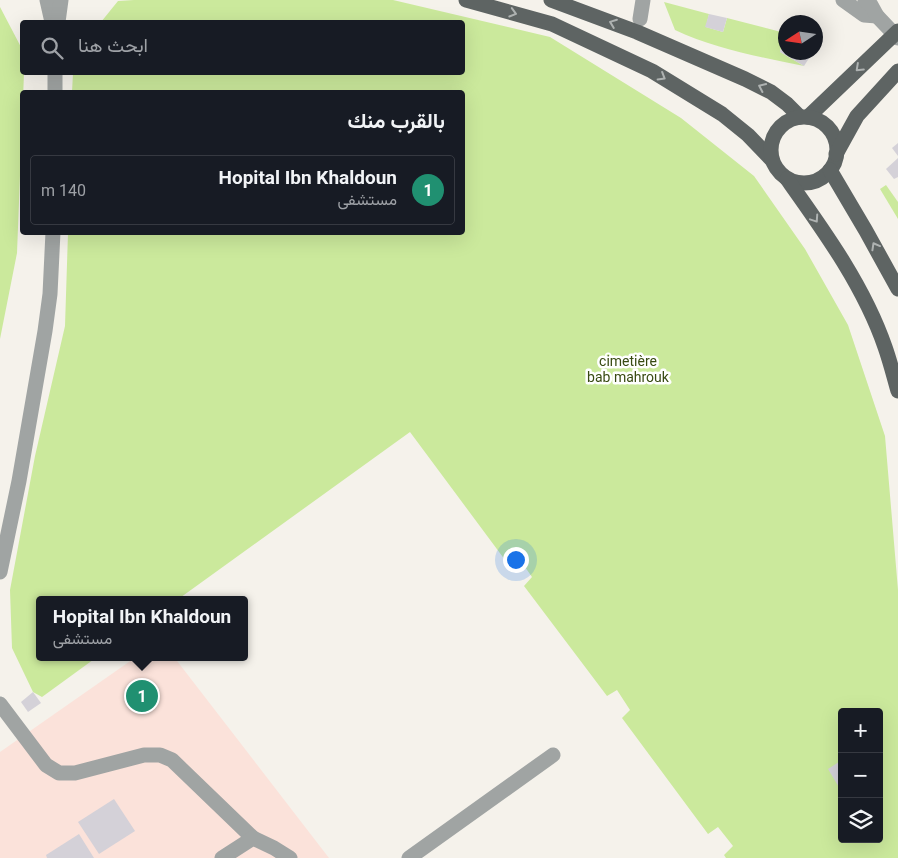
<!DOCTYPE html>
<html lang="ar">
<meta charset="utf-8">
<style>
:root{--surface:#171b24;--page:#20242c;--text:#f1f3f6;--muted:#9ea1a6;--line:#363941;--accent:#209071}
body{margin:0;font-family:Roboto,Vazirmatn,sans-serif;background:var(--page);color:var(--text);direction:rtl}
.controls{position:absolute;right:15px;bottom:15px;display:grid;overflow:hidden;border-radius:5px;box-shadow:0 5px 20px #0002}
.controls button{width:45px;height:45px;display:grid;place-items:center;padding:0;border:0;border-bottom:1px solid var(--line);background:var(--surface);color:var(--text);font:25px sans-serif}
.compass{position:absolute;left:778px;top:15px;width:45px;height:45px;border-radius:50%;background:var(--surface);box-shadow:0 5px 20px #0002;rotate:258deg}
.you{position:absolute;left:515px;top:559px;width:18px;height:18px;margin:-12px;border:4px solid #fff;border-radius:50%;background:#1a73e8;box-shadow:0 0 0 8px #1a73e833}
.badge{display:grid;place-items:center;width:32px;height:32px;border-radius:50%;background:var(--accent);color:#fff;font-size:16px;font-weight:700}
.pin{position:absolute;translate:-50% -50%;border:2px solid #fff;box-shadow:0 1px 5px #0006}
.popup{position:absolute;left:36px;top:596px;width:212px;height:65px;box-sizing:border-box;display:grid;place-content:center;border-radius:5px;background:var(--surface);filter:drop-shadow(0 1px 4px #0005);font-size:16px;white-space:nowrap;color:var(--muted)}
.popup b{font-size:19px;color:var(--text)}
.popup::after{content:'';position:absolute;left:50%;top:100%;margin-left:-10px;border:10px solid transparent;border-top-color:var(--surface)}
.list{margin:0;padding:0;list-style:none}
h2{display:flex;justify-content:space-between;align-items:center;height:65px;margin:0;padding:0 20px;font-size:21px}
h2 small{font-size:16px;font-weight:400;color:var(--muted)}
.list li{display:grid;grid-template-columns:32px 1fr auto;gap:15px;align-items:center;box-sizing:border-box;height:70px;margin:0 10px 10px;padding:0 10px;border:1px solid var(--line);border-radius:5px}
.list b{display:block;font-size:19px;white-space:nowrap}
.list p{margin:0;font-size:16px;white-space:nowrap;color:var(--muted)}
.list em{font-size:16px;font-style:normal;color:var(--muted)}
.icon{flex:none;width:28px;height:28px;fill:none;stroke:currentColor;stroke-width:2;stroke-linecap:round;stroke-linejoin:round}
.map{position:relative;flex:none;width:898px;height:858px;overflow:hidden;direction:ltr}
.search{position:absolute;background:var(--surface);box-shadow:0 5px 20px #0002;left:20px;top:20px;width:445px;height:55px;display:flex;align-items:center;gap:12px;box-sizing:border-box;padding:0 18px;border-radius:5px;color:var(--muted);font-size:19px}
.panel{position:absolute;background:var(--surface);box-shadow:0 5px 20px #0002;left:20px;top:90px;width:445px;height:145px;border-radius:5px;direction:rtl}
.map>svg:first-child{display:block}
.medical{fill:#fbe2da}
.green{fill:#cbe99c;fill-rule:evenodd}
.building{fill:#d4d1d8}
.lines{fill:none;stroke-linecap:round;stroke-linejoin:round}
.minor{stroke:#a0a4a3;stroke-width:15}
.major{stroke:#5e6463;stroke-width:15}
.oneway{stroke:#aeb2b1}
.labels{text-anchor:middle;stroke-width:5;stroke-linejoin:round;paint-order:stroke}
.park-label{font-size:14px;fill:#384a12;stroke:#fff}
</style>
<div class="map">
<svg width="898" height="858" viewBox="0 0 898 858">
<rect width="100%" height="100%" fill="#f5f2eb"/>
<path class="medical" d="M136,657h38l155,201h-329v-106z"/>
<g class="green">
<path d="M134,0h259l157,37 131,81 73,58 51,73 43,76 37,111 13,154v268h-172l-2,-3 9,-9 -15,-19 -10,7 -86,-116 8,-8 -13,-20 -10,6 -83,-110 8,-9 -14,-20 -10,7 -98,-132 -233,168h-138v57h58l-55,40 -9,-5 -21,-44 -2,-58 25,-134 30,-130 3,-93 394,-1v-140h-390l1,-19 389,-1v-50h-361l17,-21zM842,712h37v127h-37z"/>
<path d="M664,2l45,12 -3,13 17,5 4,-14 58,15 -5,19 24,14c-43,-9 -89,-17 -129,-36z"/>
<path d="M0,7l22,42v23l2,1 -7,180 -17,86z"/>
<path d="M886,185l12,17v17l-18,-30z"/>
</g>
<g class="building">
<path d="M709,14l18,4 -4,14 -18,-5z"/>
<path d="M785,37l1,15h27l-9,14 -24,-14z"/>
<path d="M898,143v13l-6,-8z"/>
<path d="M898,158v19l-4,2 -8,-10z"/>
<path d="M33,692l8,11 -13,9 -7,-10z"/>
<path d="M842,760v28l-2,1 -12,-20z"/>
<path d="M114,799l21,32 -36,23 -21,-32z"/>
<path d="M79,834l15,24h-47l-1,-3z"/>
</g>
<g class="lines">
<g class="minor">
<path d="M47,0l5,22"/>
<path d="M843,0l21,15 13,1"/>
<path d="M865,0l6,5 6,11 21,22"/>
<path d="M640,19l3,-19"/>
<path d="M58,22l3,-22"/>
<path d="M55,92v-20"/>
<path d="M0,572l19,-91 26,-150 5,-37 3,-62"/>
<path d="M0,704l46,61 13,8h16l69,-18h16l12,5 81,78"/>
<path d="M222,858l31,-20 21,10 16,10"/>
<path d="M409,858l144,-103"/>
</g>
<g class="major">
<path d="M466,0l86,24 100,47 70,43 26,21 24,25"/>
<path d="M551,0l86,32 108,47 26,13 16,12 13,13"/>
<path d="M808,117l90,-86"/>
<circle cx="804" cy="150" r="33"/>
<path d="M836,154l21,-38 41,-45"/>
<path d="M830,170l36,61 32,58"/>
<path d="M787,179c37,52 77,107 98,168 5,14 9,30 13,44"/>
</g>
</g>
<defs><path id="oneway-chevron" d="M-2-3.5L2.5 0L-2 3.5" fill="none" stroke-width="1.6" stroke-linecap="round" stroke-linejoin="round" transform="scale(1.25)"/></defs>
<g class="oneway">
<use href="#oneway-chevron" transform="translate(513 13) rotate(16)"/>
<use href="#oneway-chevron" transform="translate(613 23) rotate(-159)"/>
<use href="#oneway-chevron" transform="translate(859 68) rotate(137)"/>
<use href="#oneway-chevron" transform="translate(662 77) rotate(31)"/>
<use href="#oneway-chevron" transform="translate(762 87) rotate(-155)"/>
<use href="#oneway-chevron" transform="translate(815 219) rotate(56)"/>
<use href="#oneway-chevron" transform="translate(875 246) rotate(-119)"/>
</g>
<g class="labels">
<g class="park-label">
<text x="628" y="366">cimetière<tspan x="628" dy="16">bab mahrouk</tspan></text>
</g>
</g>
</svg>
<div class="controls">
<button>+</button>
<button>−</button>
<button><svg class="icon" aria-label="layers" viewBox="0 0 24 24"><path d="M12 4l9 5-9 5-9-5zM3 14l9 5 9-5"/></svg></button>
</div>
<svg class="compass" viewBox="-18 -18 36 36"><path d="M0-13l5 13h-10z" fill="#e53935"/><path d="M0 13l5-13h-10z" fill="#9ea1a6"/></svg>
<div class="you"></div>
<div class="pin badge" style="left:142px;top:696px">1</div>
<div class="popup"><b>Hopital Ibn Khaldoun</b>مستشفى</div>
<div class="search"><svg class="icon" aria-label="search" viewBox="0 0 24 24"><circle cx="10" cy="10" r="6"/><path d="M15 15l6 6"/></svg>ابحث هنا</div>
<section class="panel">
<h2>بالقرب منك<small></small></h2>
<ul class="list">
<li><span class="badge">1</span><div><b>Hopital Ibn Khaldoun</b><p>مستشفى</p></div><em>140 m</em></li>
</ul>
</section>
</div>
